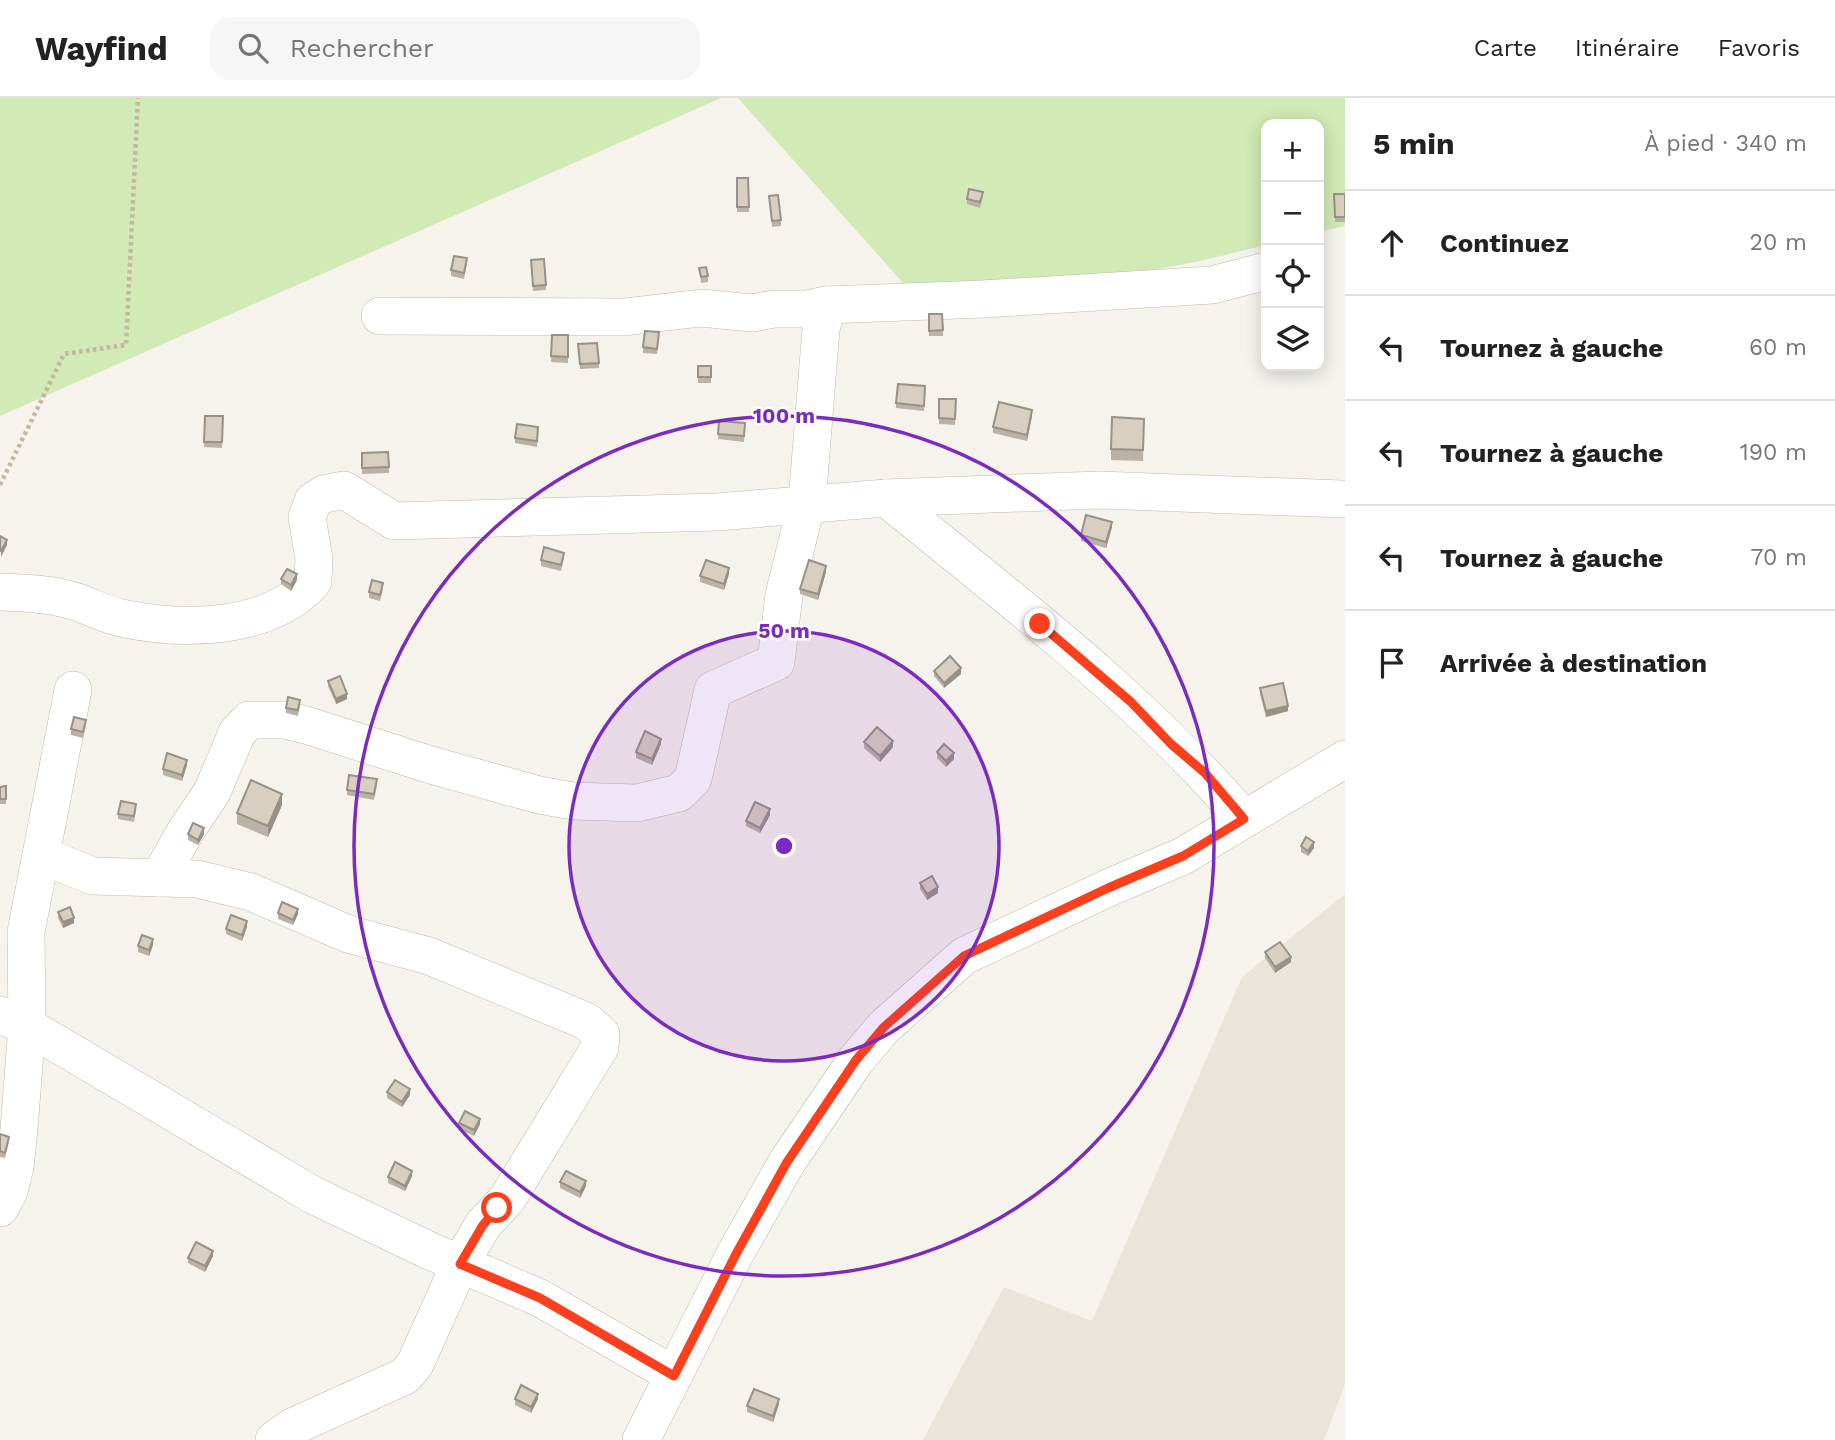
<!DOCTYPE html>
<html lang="fr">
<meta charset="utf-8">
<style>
:root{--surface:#fff;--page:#f6f6f6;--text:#222;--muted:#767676;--line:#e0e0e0}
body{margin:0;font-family:"Work Sans",sans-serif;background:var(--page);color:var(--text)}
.controls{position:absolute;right:21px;top:21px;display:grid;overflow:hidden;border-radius:14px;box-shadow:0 4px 18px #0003}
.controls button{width:63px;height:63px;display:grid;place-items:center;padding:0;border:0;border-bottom:2px solid var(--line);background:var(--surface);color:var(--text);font:35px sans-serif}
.stop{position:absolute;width:21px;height:21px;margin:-16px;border:5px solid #fc3f1d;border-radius:50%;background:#fff}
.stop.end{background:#fc3f1d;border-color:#fff;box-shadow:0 2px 7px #0008}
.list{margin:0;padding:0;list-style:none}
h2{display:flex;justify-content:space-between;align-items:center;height:91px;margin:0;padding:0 28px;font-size:30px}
h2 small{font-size:23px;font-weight:400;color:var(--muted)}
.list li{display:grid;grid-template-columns:46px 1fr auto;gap:21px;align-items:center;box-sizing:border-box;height:105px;padding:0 28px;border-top:2px solid var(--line)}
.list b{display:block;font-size:26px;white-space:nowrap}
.list em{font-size:23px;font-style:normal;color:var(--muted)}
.icon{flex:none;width:38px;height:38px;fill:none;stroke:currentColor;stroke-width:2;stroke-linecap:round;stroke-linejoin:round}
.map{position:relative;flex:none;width:1345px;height:1342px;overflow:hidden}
header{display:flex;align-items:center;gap:42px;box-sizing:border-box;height:98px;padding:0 35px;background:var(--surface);border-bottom:2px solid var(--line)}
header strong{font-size:33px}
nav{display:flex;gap:38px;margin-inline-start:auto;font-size:24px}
.search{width:490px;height:63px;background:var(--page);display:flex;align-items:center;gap:18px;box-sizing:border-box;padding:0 24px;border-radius:21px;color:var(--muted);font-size:26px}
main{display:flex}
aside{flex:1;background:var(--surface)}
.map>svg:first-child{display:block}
.residential{fill:#eae5da}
.green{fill:#d2eab5}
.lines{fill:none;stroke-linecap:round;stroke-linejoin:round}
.minor-casing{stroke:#c2bbae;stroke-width:38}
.path{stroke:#c4b79f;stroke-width:4.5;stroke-dasharray:3.5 3.5;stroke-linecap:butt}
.minor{stroke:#fff;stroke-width:37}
.wall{fill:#bab2a6}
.shaded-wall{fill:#979187}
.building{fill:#d8cfc1;stroke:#979187;stroke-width:2}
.route{stroke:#fc3f1d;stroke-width:9}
.ring{fill:none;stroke:#7b2cbf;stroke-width:3.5}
.centre{fill:#7b2cbf;stroke:#fff;stroke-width:3.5}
.ring-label{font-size:21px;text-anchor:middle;font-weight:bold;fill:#7b2cbf;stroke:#fff;stroke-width:5;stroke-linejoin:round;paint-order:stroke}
</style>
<header>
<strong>Wayfind</strong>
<div class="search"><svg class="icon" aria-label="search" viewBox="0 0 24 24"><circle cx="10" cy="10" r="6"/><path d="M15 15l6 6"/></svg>Rechercher</div>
<nav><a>Carte</a><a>Itinéraire</a><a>Favoris</a></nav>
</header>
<main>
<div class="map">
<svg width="1345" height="1342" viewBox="0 0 1345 1342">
<rect width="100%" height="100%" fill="#f6f3ec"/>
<path class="residential" d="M1345,796v490l-21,56h-401l81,-153 88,34 150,-344z"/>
<g class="green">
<path d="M0,0h721l-721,318z"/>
<path d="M738,0h607v128l-26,6v-108h-53v121l-66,16 -271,51z"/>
</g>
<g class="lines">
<g class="minor-casing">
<g id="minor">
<path d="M380,218l244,1 77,-9 51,5 22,-4h33l20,-4 156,-6 229,-14 54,-14"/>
<path d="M886,400c124,101 254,199 358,321"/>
<path d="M0,494c27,1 54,2 80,11 15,6 29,13 46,16 60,12 144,11 187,-38l1,-22 -7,-42 6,-16 11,-7 20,-4 50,31 323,-9 169,-14 213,-8 243,9"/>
<path d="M41,757l52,21 104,3 54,13 97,42 81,22 157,65 15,13 -1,13 -93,152 -24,26 -23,39 -45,100 -10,12 -113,51 -18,13"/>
<path d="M159,780l28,-49 25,-37 25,-59 12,-13h36l21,5 125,40 108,30 34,6 64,2 42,-10 14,-14 20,-89 63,-28 8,-67 23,-93 14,-173 6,-24"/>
<path d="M0,917l27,11 286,169 117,56 110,47 134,77"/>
<path d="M0,1110l9,-17 6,-24 4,-38 8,-103 -1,-94 47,-242"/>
<path d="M641,1342l94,-186 52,-92 69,-102 28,-33 80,-71 144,-68 75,-32 162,-97"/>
</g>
</g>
<path class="path" d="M0,387l64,-131 62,-9 12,-247"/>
<use href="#minor" class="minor"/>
</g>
<g class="wall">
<path d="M737,80h11l1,34h-12z"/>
<path d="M1334,96h11v28h-10z"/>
<path d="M769,98l12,24v6l-9,1z"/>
<path d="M983,99l-3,11 -13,-4v-5z"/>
<path d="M467,165l-3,16 -13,-3v-6z"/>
<path d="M531,168l15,19v5l-13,1z"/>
<path d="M699,170l9,8v6l-7,1z"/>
<path d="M929,216h13l1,22h-14z"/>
<path d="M552,237h16v28l-17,-1z"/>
<path d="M659,240l-2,16 -14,-1v-6z"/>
<path d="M578,246l21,19v5l-19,1z"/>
<rect x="698" y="268" width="13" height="17"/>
<path d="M925,288l-1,25 -28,-3v-5z"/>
<path d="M939,301h17l-1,26 -16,-1z"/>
<path d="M205,318h18l-1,32 -18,-1z"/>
<path d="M1032,318l-5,25 -34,-8v-6z"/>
<path d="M1144,321l-1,42 -32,-1v-11z"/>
<path d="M719,323l26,2 -1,19 -26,-3z"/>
<path d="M538,335l-1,14 -22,-4v-5z"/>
<path d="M388,354l1,21 -27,1v-21z"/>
<path d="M1112,429l-6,21 -25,-7v-6z"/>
<path d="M564,460l-3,13 -20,-5v-6z"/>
<path d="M826,474l-8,28 -18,-6v-5z"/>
<path d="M729,476l-5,16 -24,-8v-6z"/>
<path d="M281,481l16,1 -6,11 -10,-7z"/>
<path d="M383,491l-3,12 -11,-3v-6z"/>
<path d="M934,573l27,3 -17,14 -10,-12z"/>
<path d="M328,583l19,18 -11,5 -8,-18z"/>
<path d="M1260,590l28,23 -22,6 -6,-23z"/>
<path d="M300,607l-2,11 -12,-3v-5z"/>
<path d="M86,627l-3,13 -12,-3v-6z"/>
<path d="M864,644l29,5 -13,15 -16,-14z"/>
<path d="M661,646l-9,21 -16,-7v-6z"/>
<path d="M937,654l17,7 -8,8 -9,-9z"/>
<path d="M187,667l-5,16 -19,-6v-6z"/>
<path d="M377,687l-3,15 -27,-5v-5z"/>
<path d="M6,688v18h-6v-17z"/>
<path d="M282,707l-14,32 -31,-13v-11z"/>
<path d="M136,711l-2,13 -16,-3v-5z"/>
<path d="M770,717l-10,18 -14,-7v-5z"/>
<path d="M188,736h16l-6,11 -10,-5z"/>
<path d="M1301,748l13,2 -6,8 -7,-4z"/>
<path d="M920,785l18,10 -11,7 -7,-11z"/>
<path d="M58,814l16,11 -11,5 -5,-10z"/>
<path d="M278,815l20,1 -5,11 -15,-6z"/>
<path d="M247,829l-5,14 -16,-7v-5z"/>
<path d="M153,847l-4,11 -11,-4v-6z"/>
<path d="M1265,854l26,10 -16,11 -10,-15z"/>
<path d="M387,994l23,3 -8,12 -15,-9z"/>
<path d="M459,1025l21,1 -6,12 -15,-7z"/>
<path d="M0,1036l9,8 -4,16 -5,-1z"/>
<path d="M412,1078l-7,15 -17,-8v-6z"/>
<path d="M560,1084l26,4 -6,12 -20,-10z"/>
<path d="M213,1158l-8,16 -17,-9v-5z"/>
<path d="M515,1301h23l-7,14 -16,-8z"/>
<path d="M779,1306l-6,18 -26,-10v-6z"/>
</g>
<g class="shaded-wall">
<path d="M1032,312v6l-5,25v-6z"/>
<path d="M1112,424v5l-6,21v-6z"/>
<path d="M7,442v5l-6,12v-6z"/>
<path d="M826,468v6l-8,28v-6z"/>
<path d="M729,470v6l-5,16v-6z"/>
<path d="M297,476v6l-6,11v-6z"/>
<path d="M961,570v6l-17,14v-5z"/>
<path d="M347,596v5l-11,5v-5z"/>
<path d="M1288,608v5l-22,6v-6z"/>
<path d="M661,641v5l-9,21v-6z"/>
<path d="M893,643v6l-13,15v-6z"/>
<path d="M954,655v6l-8,8v-6z"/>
<path d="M187,662v5l-5,16v-6z"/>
<path d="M282,696v11l-14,32v-11z"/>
<path d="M770,711v6l-10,18v-5z"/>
<path d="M204,730v6l-6,11v-5z"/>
<path d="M1314,744v6l-6,8v-5z"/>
<path d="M938,789v6l-11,7v-6z"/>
<path d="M298,811v5l-5,11v-5z"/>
<path d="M74,820v5l-11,5v-6z"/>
<path d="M247,823v6l-5,14v-6z"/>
<path d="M153,841v6l-4,11v-6z"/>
<path d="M1291,859v5l-16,11v-6z"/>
<path d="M410,991v6l-8,12v-5z"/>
<path d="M480,1021v5l-6,12v-6z"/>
<path d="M412,1073v5l-7,15v-5z"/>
<path d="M586,1083v5l-6,12v-6z"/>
<path d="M213,1153v5l-8,16v-6z"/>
<path d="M538,1296v5l-7,14v-6z"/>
<path d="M779,1301v5l-6,18v-6z"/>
</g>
<g class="building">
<path d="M737,80h11l1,29h-12z"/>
<path d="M969,91l14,3 -3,10 -13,-3z"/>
<path d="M1334,96h11v23h-10z"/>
<path d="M778,97l3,25 -9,1 -3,-25z"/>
<path d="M454,158l13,2 -3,15 -13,-3z"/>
<path d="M544,161l2,26 -13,1 -2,-26z"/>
<path d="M706,169l2,9 -7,1 -2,-9z"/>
<path d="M929,216h13l1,16 -14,1z"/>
<path d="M645,233l14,1 -2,17 -14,-2z"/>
<path d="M552,237h16v22l-17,-1z"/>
<path d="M597,245l2,20 -19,1 -2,-20z"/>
<rect x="698" y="268" width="13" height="11"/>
<path d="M898,286l27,2 -1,20 -28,-3z"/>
<path d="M939,301h17l-1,20 -16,-1z"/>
<path d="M999,304l33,8 -5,25 -34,-8z"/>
<path d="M205,318h18l-1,26h-18z"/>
<path d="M1112,319l32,2 -1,31 -32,-1z"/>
<path d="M719,323l26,2 -1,13 -26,-2z"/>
<path d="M517,326l21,3 -1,14 -22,-3z"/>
<path d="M388,354l1,15 -27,1v-15z"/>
<path d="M1086,417l26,7 -6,20 -25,-7z"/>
<path d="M0,438l7,4 -6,11 -1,-1z"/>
<path d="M544,449l20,6 -3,12 -20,-5z"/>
<path d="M706,462l23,8 -5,16 -24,-8z"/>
<path d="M809,462l17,6 -8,28 -18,-5z"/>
<path d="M287,471l10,5 -6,11 -10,-6z"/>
<path d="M372,482l11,3 -3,12 -11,-3z"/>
<path d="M950,558l11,12 -17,15 -10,-12z"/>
<path d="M340,578l7,18 -11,5 -8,-18z"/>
<path d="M1283,585l5,23 -22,5 -6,-23z"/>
<path d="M288,599l12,3 -2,10 -12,-2z"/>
<path d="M74,619l12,3 -3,12 -12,-3z"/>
<path d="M877,629l16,14 -13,15 -16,-14z"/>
<path d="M645,633l16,8 -9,20 -16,-7z"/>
<path d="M944,646l10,9 -8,8 -9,-9z"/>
<path d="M167,655l20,7 -5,15 -19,-6z"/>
<path d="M349,677l28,4 -3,15 -27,-4z"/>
<path d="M251,682l31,14 -14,32 -31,-13z"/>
<path d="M6,688v13h-6v-12z"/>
<path d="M121,703l15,3 -2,12 -16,-2z"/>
<path d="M755,704l15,7 -10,19 -14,-7z"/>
<path d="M193,725l11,5 -6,12 -10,-6z"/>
<path d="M1306,739l8,5 -6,9 -7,-5z"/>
<path d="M932,778l6,11 -11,7 -7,-11z"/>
<path d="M282,804l16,7 -5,11 -15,-7z"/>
<path d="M70,809l4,11 -11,4 -5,-10z"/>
<path d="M231,817l16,6 -5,14 -16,-6z"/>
<path d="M142,837l11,4 -4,11 -11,-4z"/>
<path d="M1280,844l11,15 -16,10 -10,-15z"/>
<path d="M395,982l15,9 -8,13 -15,-10z"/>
<path d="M465,1013l15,8 -6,11 -15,-7z"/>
<path d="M0,1036l9,3 -4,16 -5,-2z"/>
<path d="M395,1064l17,9 -7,15 -17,-9z"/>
<path d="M566,1073l20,10 -6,11 -20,-10z"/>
<path d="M196,1144l17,9 -8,15 -17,-8z"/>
<path d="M521,1287l17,9 -7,13 -16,-8z"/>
<path d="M754,1291l25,10 -6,17 -26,-10z"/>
</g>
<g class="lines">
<path class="route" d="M497,1110l-14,17 -23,39 80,34 134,78 62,-122 51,-92 69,-102 28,-33 80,-71 144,-68 75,-32 61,-37 -39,-46 -34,-29 -40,-42 -91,-78"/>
</g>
<circle cx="784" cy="748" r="215" fill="#7b2cbf" fill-opacity=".12"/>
<g class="ring">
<circle cx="784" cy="748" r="215"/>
<circle cx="784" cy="748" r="430"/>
</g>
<circle cx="784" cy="748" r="10" class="centre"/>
<g class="ring-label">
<text x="784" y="325">100 m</text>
<text x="784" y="540">50 m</text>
</g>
</svg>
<div class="controls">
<button>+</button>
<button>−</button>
<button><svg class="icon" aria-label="locate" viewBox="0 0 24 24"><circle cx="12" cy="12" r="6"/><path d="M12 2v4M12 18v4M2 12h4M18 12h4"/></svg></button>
<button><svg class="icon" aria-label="layers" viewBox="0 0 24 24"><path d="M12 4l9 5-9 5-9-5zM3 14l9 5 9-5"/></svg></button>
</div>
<div class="stop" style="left:497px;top:1110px"></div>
<div class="stop end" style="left:1040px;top:526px"></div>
</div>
<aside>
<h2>5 min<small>À pied · 340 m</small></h2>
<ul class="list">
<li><svg class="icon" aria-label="ahead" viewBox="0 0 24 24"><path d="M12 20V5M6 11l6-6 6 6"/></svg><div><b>Continuez</b></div><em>20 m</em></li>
<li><svg class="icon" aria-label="left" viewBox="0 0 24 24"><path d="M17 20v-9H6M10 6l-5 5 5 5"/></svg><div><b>Tournez à gauche</b></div><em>60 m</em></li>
<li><svg class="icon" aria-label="left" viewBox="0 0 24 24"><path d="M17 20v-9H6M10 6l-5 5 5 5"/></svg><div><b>Tournez à gauche</b></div><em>190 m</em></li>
<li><svg class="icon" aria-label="left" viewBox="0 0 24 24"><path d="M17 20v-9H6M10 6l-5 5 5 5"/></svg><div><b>Tournez à gauche</b></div><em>70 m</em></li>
<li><svg class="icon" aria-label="arrive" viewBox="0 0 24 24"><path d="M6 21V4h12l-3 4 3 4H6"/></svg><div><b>Arrivée à destination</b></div></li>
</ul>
</aside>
</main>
